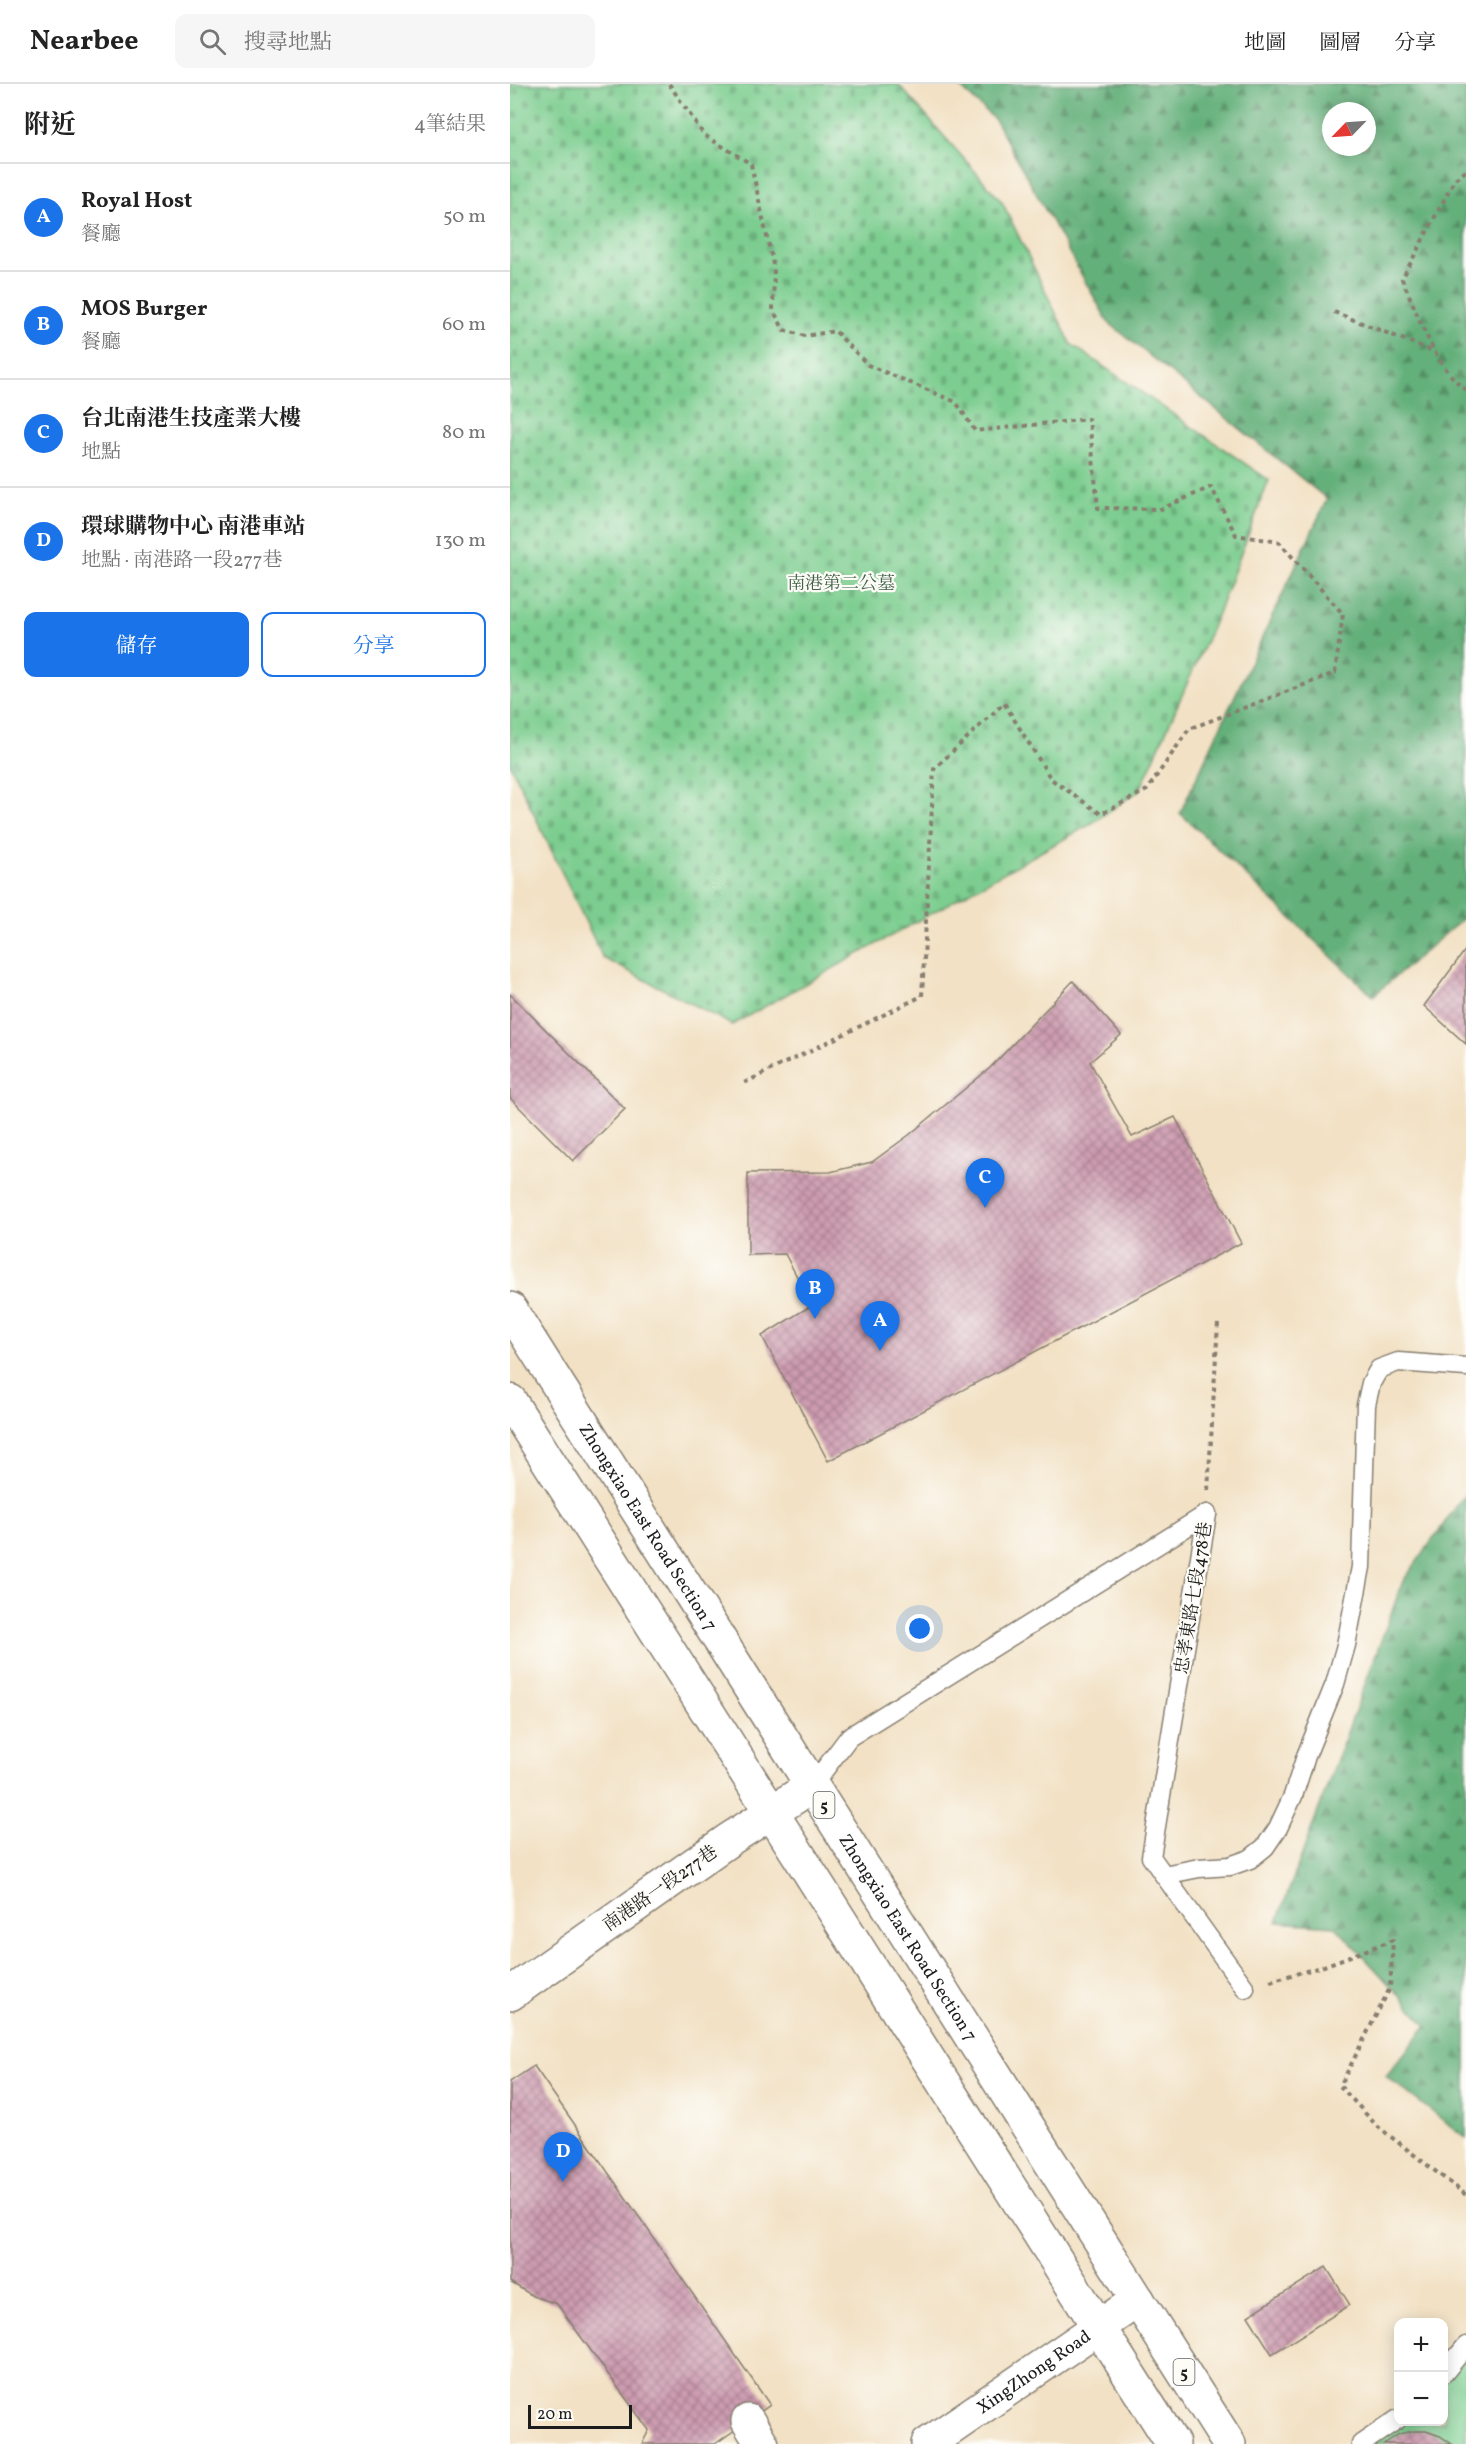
<!DOCTYPE html>
<html lang="zh-TW">
<meta charset="utf-8">
<style>
:root{--surface:#fff;--page:#f6f6f6;--text:#222;--muted:#767676;--line:#e0e0e0;--accent:#1a73e8}
body{margin:0;font-family:Vollkorn,"Noto Serif TC",serif;background:var(--page);color:var(--text)}
.controls{position:absolute;right:18px;bottom:18px;display:grid;overflow:hidden;border-radius:12px;box-shadow:0 3px 15px #0003}
.controls button{width:54px;height:54px;display:grid;place-items:center;padding:0;border:0;border-bottom:2px solid var(--line);background:var(--surface);color:var(--text);font:30px sans-serif}
.compass{position:absolute;left:812px;top:18px;width:54px;height:54px;border-radius:50%;background:var(--surface);box-shadow:0 3px 15px #0003;rotate:245deg}
.scale{position:absolute;left:18px;bottom:15px;width:104px;box-sizing:border-box;padding-left:6px;border:3px solid #1c1c1c;border-top:0;font-size:16px;line-height:21px;white-space:nowrap;color:#1c1c1c;-webkit-text-stroke:4px #fdfcf7;paint-order:stroke}
.you{position:absolute;left:410px;top:1545px;width:21px;height:21px;margin:-15px;border:4px solid #fff;border-radius:50%;background:#1a73e8;box-shadow:0 0 0 9px #1a73e833}
.badge{display:grid;place-items:center;width:39px;height:39px;border-radius:50%;background:var(--accent);color:#fff;font-size:20px;font-weight:700}
.pin{position:absolute;translate:-50% -50px;filter:drop-shadow(0 2px 3px #0008)}
.pin::after{content:'';position:absolute;top:32px;width:21px;height:18px;background:inherit;clip-path:polygon(0 0,100% 0,50% 100%)}
.list{margin:0;padding:0;list-style:none}
h2{display:flex;justify-content:space-between;align-items:center;height:78px;margin:0;padding:0 24px;font-size:26px}
h2 small{font-size:20px;font-weight:400;color:var(--muted)}
.list li{display:grid;grid-template-columns:39px 1fr auto;gap:18px;align-items:center;box-sizing:border-box;height:108px;padding:0 24px;border-top:2px solid var(--line)}
.list b{display:block;font-size:22px;white-space:nowrap}
.list p{margin:0;font-size:20px;white-space:nowrap;color:var(--muted)}
.list em{font-size:20px;font-style:normal;color:var(--muted)}
.actions{display:flex;gap:12px;padding:18px 24px}
.actions a{flex:1;padding:14px 0;border:2px solid var(--accent);border-radius:12px;text-align:center;font-size:21px;color:var(--accent)}
.actions .main{background:var(--accent);color:#fff}
.icon{flex:none;width:33px;height:33px;fill:none;stroke:currentColor;stroke-width:2;stroke-linecap:round;stroke-linejoin:round}
.map{position:relative;flex:none;width:956px;height:2360px;overflow:hidden}
header{display:flex;align-items:center;gap:36px;box-sizing:border-box;height:84px;padding:0 30px;background:var(--surface);border-bottom:2px solid var(--line)}
header strong{font-size:28px}
nav{display:flex;gap:33px;margin-inline-start:auto;font-size:21px}
.search{width:420px;height:54px;background:var(--page);display:flex;align-items:center;gap:15px;box-sizing:border-box;padding:0 21px;border-radius:12px;color:var(--muted);font-size:22px}
main{display:flex}
aside{flex:1;background:var(--surface)}
.map>svg:first-child{display:block}
.grass{fill:#7bcd8f;stroke:#4c7456;stroke-width:1.5}
.forest{fill:url(#forest-firs);stroke:#40664b;stroke-width:1.5;fill-rule:evenodd}
.cemetery{fill:url(#cemetery-stones);stroke:#4c7456;stroke-width:1.5}
.building{fill:url(#building-cross-hatch)}
.lines{fill:none;stroke-linecap:round;stroke-linejoin:round}
.lane-casing{stroke:#877e70;stroke-width:21}
.street-casing{stroke:#877e70;stroke-width:36}
.primary-casing{stroke:#877e70;stroke-width:36}
.path{stroke:#877e70;stroke-width:4;stroke-dasharray:4.5 4.5;stroke-linecap:butt}
.lane{stroke:#fff;stroke-width:18}
.street{stroke:#fff;stroke-width:33}
.primary{stroke:#fff;stroke-width:33}
.labels{text-anchor:middle;stroke-width:4.5;stroke-linejoin:round;paint-order:stroke}
.shield{fill:#fdfcf7;stroke:#605f5e;stroke-width:1.5}
.shield-label{font-size:16px;font-weight:bold;fill:#1c1c1c}
.park-label{font-size:18px;fill:#42634a;stroke:#fdfcf7}
.street-label{font-size:18px;fill:#1c1c1c;stroke:#fdfcf7}
</style>
<header>
<strong>Nearbee</strong>
<div class="search"><svg class="icon" aria-label="search" viewBox="0 0 24 24"><circle cx="10" cy="10" r="6"/><path d="M15 15l6 6"/></svg>搜尋地點</div>
<nav><a>地圖</a><a>圖層</a><a>分享</a></nav>
</header>
<main>
<aside>
<h2>附近<small>4筆結果</small></h2>
<ul class="list">
<li><span class="badge">A</span><div><b>Royal Host</b><p>餐廳</p></div><em>50 m</em></li>
<li><span class="badge">B</span><div><b>MOS Burger</b><p>餐廳</p></div><em>60 m</em></li>
<li><span class="badge">C</span><div><b>台北南港生技產業大樓</b><p>地點</p></div><em>80 m</em></li>
<li><span class="badge">D</span><div><b>環球購物中心 南港車站</b><p>地點 · 南港路一段277巷</p></div><em>130 m</em></li>
</ul>
<div class="actions"><a class="main">儲存</a><a>分享</a></div>
</aside>
<div class="map">
<svg width="956" height="2360" viewBox="0 0 956 2360">
<defs>
<pattern id="forest-firs" width="22" height="20" patternUnits="userSpaceOnUse" patternTransform="scale(1.5)"><rect width="22" height="20" fill="#64b07a"/><path d="M5 1l3.5 6h-7zM16 11l3.5 6h-7z" fill="#528e63"/></pattern>
<pattern id="cemetery-stones" width="16" height="16" patternUnits="userSpaceOnUse" patternTransform="scale(1.5)"><rect width="16" height="16" fill="#7bcd8f"/><path d="M2 7V4a2 2 0 0 1 4 0v3zM10 15v-3a2 2 0 0 1 4 0v3z" fill="#6aaf7b"/></pattern>
<pattern id="building-cross-hatch" width="8" height="8" patternUnits="userSpaceOnUse" patternTransform="scale(1.5)"><rect width="8" height="8" fill="#cd9bb0"/><path d="M0 0l8 8M0 8l8-8" fill="none" stroke="#a67e8e"/></pattern>
</defs>
<rect width="100%" height="100%" fill="#fdfcf7"/>
<filter id="ink" filterUnits="userSpaceOnUse"><feTurbulence type="fractalNoise" baseFrequency=".0167" numOctaves="2"/><feDisplacementMap in="SourceGraphic" scale="12" xChannelSelector="R" yChannelSelector="G"/><feConvolveMatrix kernelMatrix="1 2 1 2 8 2 1 2 1" color-interpolation-filters="sRGB"/></filter>
<filter id="wash" filterUnits="userSpaceOnUse"><feTurbulence type="fractalNoise" baseFrequency=".008" numOctaves="4" result="noise"/><feDisplacementMap in="SourceGraphic" scale="24" xChannelSelector="R" yChannelSelector="G"/><feGaussianBlur stdDeviation="1.35" result="paint"/><feColorMatrix in="noise" values="0 0 0 0 0 0 0 0 0 0 0 0 0 0 0 0 0 1.4 0 .05"/><feComposite in="paint" operator="in"/></filter>
<g filter="url(#wash)">
<rect width="100%" height="100%" fill="#f2e1c4"/>
<path class="grass" d="M956,2262v98h-105l37,-22h46v-49z"/>
<g class="forest">
<path d="M447,0h509v832l-93,80 -193,-183 147,-314 -219,-177 -113,-202zM821,27h36v36h-36z"/>
<path d="M956,1409v645l-80,-62 41,-51 -92,-99 -58,-4 126,-341z"/>
</g>
<path class="cemetery" d="M0,0h388l104,118 69,142 198,136 -52,136 -77,174 -51,35 -357,200 -129,-67 -93,-194z"/>
<g id="blocks">
<g class="building">
<path d="M956,865v95l-42,-38z"/>
<path d="M563,897l48,54 -31,27 42,75 43,-20 66,126 -413,218 -66,-125 50,-31 -27,-51 -37,1v-82l82,-1 42,-10 37,-27 81,-67z"/>
<path d="M0,910l115,115 -52,52 -63,-63z"/>
<path d="M24,1982l236,339 -55,39h-73l7,-14 -92,-126 -24,-8 -23,-14v-200z"/>
<path d="M816,2183l24,38 -78,49 -24,-38z"/>
<path d="M902,2347h14l14,5 12,8h-68l15,-10z"/>
</g>
</g>
</g>
<g filter="url(#ink)">
<use href="#blocks" fill-opacity="0" stroke="#877e70" stroke-width="1.5"/>
<g class="lines">
<g class="lane-casing">
<g id="lane">
<path d="M697,1430l-56,343 94,131"/>
<path d="M302,1702l37,-49 358,-223"/>
<path d="M654,1791l35,-7 31,-2 20,-7 15,-12 13,-19 15,-32 13,-40 29,-72 11,-39 15,-78 5,-162 5,-22 8,-14 19,-7 68,5"/>
<path d="M934,2289l22,-27"/>
<path d="M851,2360l37,-25"/>
</g>
</g>
<g class="street-casing">
<g id="street">
<path d="M0,1910l220,-155 82,-53"/>
<path d="M238,2337l14,23"/>
<path id="s1" d="M418,2360l210,-144"/>
</g>
</g>
<g class="primary-casing">
<g id="primary">
<path id="s2" d="M0,1225l719,1135"/>
<path d="M0,1317l663,1043"/>
</g>
</g>
<g class="path">
<path d="M159,0l35,51 47,29 23,105 -1,41 11,20 21,6 30,-5 33,34 88,37 19,29 114,-12 9,89 63,1 50,-22 25,48 43,7 64,72 -8,59 -146,56 -42,61 -46,24 -50,-35 -47,-76 -70,66 -12,227 -178,87"/>
<path d="M956,87l-11,8 -53,100c17,37 31,85 64,111"/>
<path d="M824,228l101,40"/>
<path d="M698,1406l10,-167"/>
<path d="M760,1897l51,-14 72,-27 -3,48 -50,98 37,40 89,69"/>
</g>
<use href="#lane" class="lane"/>
<use href="#street" class="street"/>
<use href="#primary" class="primary"/>
</g>
</g>
<g class="labels">
<g class="shield">
<rect x="303.5" y="1708" width="21" height="26" rx="4.5"/>
<rect x="663.5" y="2275" width="21" height="26" rx="4.5"/>
</g>
<g class="shield-label">
<text x="314" y="1727">5</text>
<text x="674" y="2294">5</text>
</g>
<g class="park-label">
<text x="331" y="505">南港第二公墓</text>
</g>
<g class="street-label">
<text dy="6" stroke="none"><textPath href="#s2" startOffset="258">Zhongxiao East Road Section 7</textPath></text>
<text transform="translate(683 1514) rotate(-81)" y="6">忠孝東路七段478巷</text>
<text transform="translate(150 1804) rotate(-35)" y="6">南港路一段277巷</text>
<text dy="6" stroke="none"><textPath href="#s2" startOffset="744">Zhongxiao East Road Section 7</textPath></text>
<text dy="6" stroke="none"><textPath href="#s1" startOffset="128">XingZhong Road</textPath></text>
</g>
</g>
</svg>
<div class="controls">
<button>+</button>
<button>−</button>
</div>
<svg class="compass" viewBox="-18 -18 36 36"><path d="M0-13l5 13h-10z" fill="#e53935"/><path d="M0 13l5-13h-10z" fill="#767676"/></svg>
<div class="scale">20 m</div>
<div class="you"></div>
<div class="pin badge" style="left:370px;top:1267px">A</div>
<div class="pin badge" style="left:305px;top:1235px">B</div>
<div class="pin badge" style="left:475px;top:1124px">C</div>
<div class="pin badge" style="left:53px;top:2098px">D</div>
</div>
</main>
